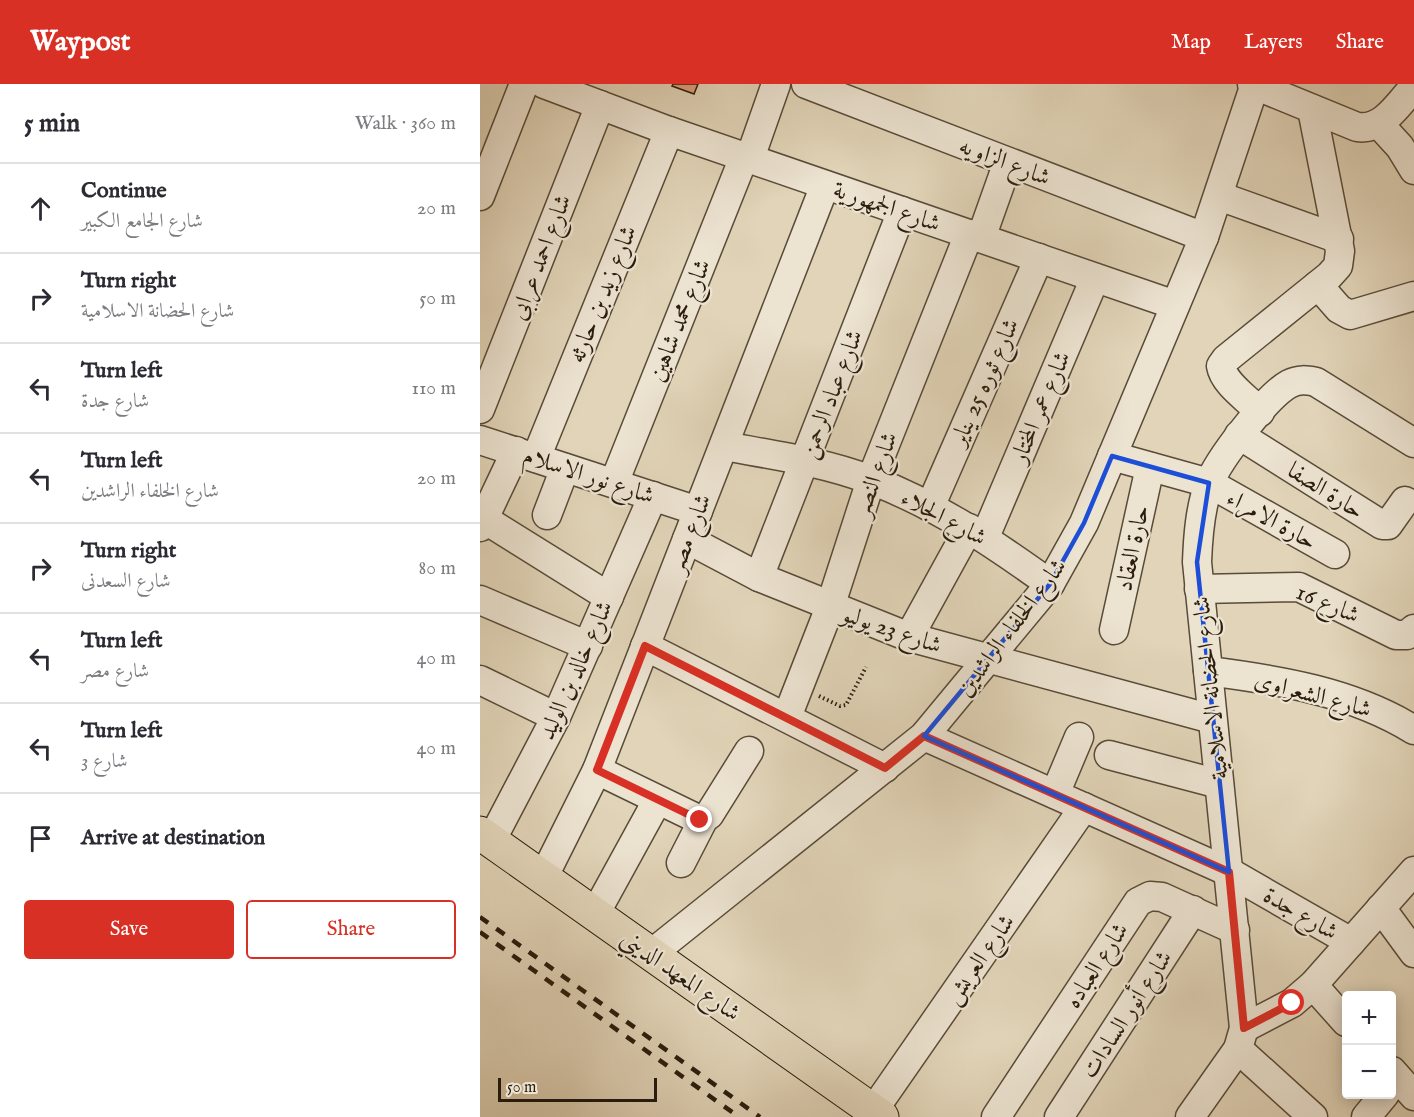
<!DOCTYPE html>
<meta charset="utf-8">
<style>
:root{--surface:#fff;--page:#f2f2f3;--text:#2b2b33;--muted:#7c7c81;--line:#e1e1e2;--accent:#d93025}
body{margin:0;font-family:"IM FELL English",Amiri,serif;background:var(--page);color:var(--text)}
.controls{position:absolute;right:18px;bottom:18px;display:grid;overflow:hidden;border-radius:6px;box-shadow:0 3px 15px #0003}
.controls button{width:54px;height:54px;display:grid;place-items:center;padding:0;border:0;border-bottom:2px solid var(--line);background:var(--surface);color:var(--text);font:30px sans-serif}
.scale{position:absolute;left:18px;bottom:15px;width:159px;box-sizing:border-box;padding-left:6px;border:3px solid #2a1d0e;border-top:0;font-size:16px;line-height:21px;white-space:nowrap;color:#2a1d0e;-webkit-text-stroke:4px #ece3d1;paint-order:stroke}
.stop{position:absolute;width:18px;height:18px;margin:-14px;border:4px solid #d93025;border-radius:50%;background:#fff}
.stop.end{background:#d93025;border-color:#fff;box-shadow:0 2px 6px #0008}
.list{margin:0;padding:0;list-style:none}
h2{display:flex;justify-content:space-between;align-items:center;height:78px;margin:0;padding:0 24px;font-size:26px}
h2 small{font-size:20px;font-weight:400;color:var(--muted)}
.list li{display:grid;grid-template-columns:39px 1fr auto;gap:18px;align-items:center;box-sizing:border-box;height:90px;padding:0 24px;border-top:2px solid var(--line)}
.list b{display:block;font-size:22px;white-space:nowrap}
.list p{margin:0;font-size:20px;white-space:nowrap;color:var(--muted)}
.list em{font-size:20px;font-style:normal;color:var(--muted)}
.actions{display:flex;gap:12px;padding:18px 24px}
.actions a{flex:1;padding:14px 0;border:2px solid var(--accent);border-radius:6px;text-align:center;font-size:21px;color:var(--accent)}
.actions .main{background:var(--accent);color:#fff}
.icon{flex:none;width:33px;height:33px;fill:none;stroke:currentColor;stroke-width:2;stroke-linecap:round;stroke-linejoin:round}
.map{position:relative;flex:none;width:934px;height:1033px;overflow:hidden}
header{display:flex;align-items:center;gap:36px;box-sizing:border-box;height:84px;padding:0 30px;background:var(--accent);color:#fff}
header strong{font-size:28px}
nav{display:flex;gap:33px;margin-inline-start:auto;font-size:21px}
main{display:flex}
aside{flex:1;background:var(--surface)}
.map>svg:first-child{display:block}
.building{fill:#e19e7b;stroke:#2a1d0e;stroke-width:1.5}
.lines{fill:none;stroke-linecap:round;stroke-linejoin:round}
.minor-casing{stroke:#584b38;stroke-width:31}
.major-casing{stroke:#2a1d0e;stroke-width:35}
.path{stroke:#2a1d0e;stroke-width:4;stroke-dasharray:1.5 3;stroke-linecap:butt}
.minor{stroke:#ece3d1;stroke-width:28}
.major{stroke:#e1d4b8;stroke-width:33}
.rail{stroke:#2a1d0e;stroke-width:4.5;stroke-dasharray:10 10;stroke-linecap:butt}
.route{stroke:#d93025;stroke-width:8}
.marked{fill:none;stroke:#1d4ed8;stroke-width:4.5;stroke-linejoin:round}
.labels{text-anchor:middle;stroke-width:4.5;stroke-linejoin:round;paint-order:stroke}
.street-label{font-size:24px;fill:#2a1d0e;stroke:#ece3d1}
</style>
<header>
<strong>Waypost</strong>
<nav><a>Map</a><a>Layers</a><a>Share</a></nav>
</header>
<main>
<aside>
<h2>5 min<small>Walk · 360 m</small></h2>
<ul class="list">
<li><svg class="icon" aria-label="ahead" viewBox="0 0 24 24"><path d="M12 20V5M6 11l6-6 6 6"/></svg><div><b>Continue</b><p>شارع الجامع الكبير</p></div><em>20 m</em></li>
<li><svg class="icon" aria-label="right" viewBox="0 0 24 24"><path d="M7 20v-9h11M14 6l5 5-5 5"/></svg><div><b>Turn right</b><p>شارع الحضانة الاسلامية</p></div><em>50 m</em></li>
<li><svg class="icon" aria-label="left" viewBox="0 0 24 24"><path d="M17 20v-9H6M10 6l-5 5 5 5"/></svg><div><b>Turn left</b><p>شارع جدة</p></div><em>110 m</em></li>
<li><svg class="icon" aria-label="left" viewBox="0 0 24 24"><path d="M17 20v-9H6M10 6l-5 5 5 5"/></svg><div><b>Turn left</b><p>شارع الخلفاء الراشدين</p></div><em>20 m</em></li>
<li><svg class="icon" aria-label="right" viewBox="0 0 24 24"><path d="M7 20v-9h11M14 6l5 5-5 5"/></svg><div><b>Turn right</b><p>شارع السعدنى</p></div><em>80 m</em></li>
<li><svg class="icon" aria-label="left" viewBox="0 0 24 24"><path d="M17 20v-9H6M10 6l-5 5 5 5"/></svg><div><b>Turn left</b><p>شارع مصر</p></div><em>40 m</em></li>
<li><svg class="icon" aria-label="left" viewBox="0 0 24 24"><path d="M17 20v-9H6M10 6l-5 5 5 5"/></svg><div><b>Turn left</b><p>شارع 3</p></div><em>40 m</em></li>
<li><svg class="icon" aria-label="arrive" viewBox="0 0 24 24"><path d="M6 21V4h12l-3 4 3 4H6"/></svg><div><b>Arrive at destination</b></div></li>
</ul>
<div class="actions"><a class="main">Save</a><a>Share</a></div>
</aside>
<div class="map">
<svg width="934" height="1033" viewBox="0 0 934 1033">
<rect width="100%" height="100%" fill="#e1d4b8"/>
<filter id="stains"><feTurbulence type="fractalNoise" baseFrequency=".00333" numOctaves="4"/><feColorMatrix values="0 0 0 0 .2 0 0 0 0 .09 0 0 0 0 .02 0 0 0 .5 -.17"/></filter>
<radialGradient id="worn" r=".72"><stop offset=".6" stop-color="#630" stop-opacity="0"/><stop offset="1" stop-color="#630" stop-opacity=".3"/></radialGradient>
<path class="building" d="M193,0h25l-4,10 -22,-8z"/>
<g class="lines">
<g class="minor-casing">
<g id="minor">
<path d="M64,0l125,47 506,174"/>
<path d="M326,0l398,153"/>
<path d="M772,0l105,43c26,4 41,-23 57,-40"/>
<path d="M899,40l21,23 14,23"/>
<path d="M270,74l26,-74"/>
<path d="M0,112l44,-112"/>
<path d="M739,112l120,43"/>
<path d="M501,154l27,-76"/>
<path d="M838,201l21,24 11,6 64,-19"/>
<path d="M0,325l120,-304"/>
<path d="M780,328c-12,-13 -36,-28 -39,-46l5,-7 103,-83 9,-10 2,-15 -28,-142"/>
<path d="M759,351l143,90h6l17,-24"/>
<path d="M0,356l218,71"/>
<path d="M244,362c49,9 100,16 147,34 66,25 122,63 179,104"/>
<path d="M632,372l97,27 126,71"/>
<path d="M56,374l133,-327"/>
<path d="M134,399l130,-326"/>
<path d="M450,423l109,-249"/>
<path d="M67,431l18,-47"/>
<path d="M4,435l125,78"/>
<path d="M0,443l36,-76"/>
<path d="M505,453l110,-259"/>
<path d="M207,455l72,38 150,60 303,82"/>
<path d="M279,493l143,-366"/>
<path d="M719,505l100,-2 97,48h11l7,-6"/>
<path d="M0,516l108,46"/>
<path d="M634,546l36,-163"/>
<path d="M429,553l60,-109"/>
<path d="M165,562l240,122"/>
<path d="M728,587c71,9 145,21 206,59"/>
<path d="M0,596l76,37"/>
<path d="M307,633l43,-110 41,-127 98,-246"/>
<path d="M444,652l305,136 122,70"/>
<path d="M629,671l110,29"/>
<path d="M117,686l103,50 9,-5 40,-64"/>
<path d="M575,710l24,-57"/>
<path d="M11,757l65,-124 97,-221"/>
<path d="M201,779l22,-43"/>
<path d="M63,794l54,-108 228,-585"/>
<path d="M901,824l33,45"/>
<path d="M115,830l62,-113"/>
<path d="M171,870l273,-218 126,-152 34,-61 120,-286 51,-153"/>
<path d="M833,901l33,37"/>
<path d="M764,944l48,-25 21,-18 101,-114"/>
<path d="M758,965l75,68"/>
<path d="M912,987l22,25"/>
<path d="M393,1027l211,-304"/>
<path d="M516,1033l142,-215 12,-6 12,1 73,33"/>
<path d="M579,1033l134,-207"/>
<path d="M710,1033l48,-68 6,-21 -47,-466c1,-26 3,-54 12,-78 9,-24 58,-88 80,-100 10,-5 17,-4 27,-2l98,61"/>
<path d="M886,1033l19,-23"/>
</g>
</g>
<g class="major-casing">
<path id="major" d="M0,749l402,284"/>
</g>
<path class="path" d="M339,612l21,10 6,-1 20,-38"/>
<use href="#minor" class="minor"/>
<use href="#major" class="major"/>
<g class="rail">
<path d="M0,833l280,200"/>
<path d="M0,848l259,185"/>
</g>
</g>
<g class="lines">
<path class="route" d="M220,736l-103,-50 48,-124 240,122 39,-32 305,136 15,156 48,-25"/>
</g>
<path class="marked" d="M632,372l97,27 -12,79 32,310 -305,-136 126,-152 34,-61z"/>
<g class="labels">
<g class="street-label">
<text transform="translate(525 77) rotate(21)" y="8">شارع الزاويه</text>
<text transform="translate(407 122) rotate(19)" y="8">شارع الجمهورية</text>
<text transform="translate(60 173) rotate(-69)" y="8">شارع احمد عرابى</text>
<text transform="translate(122 210) rotate(-68)" y="8">شارع زيد بن حارثه</text>
<text transform="translate(199 236) rotate(-68)" y="8">شارع محمد شاهين</text>
<text transform="translate(504 298) rotate(-66)" y="8">شارع ثوره 25 يناير</text>
<text transform="translate(351 310) rotate(-69)" y="8">شارع عباد الرحمن</text>
<text transform="translate(560 323) rotate(-67)" y="8">شارع عمر المختار</text>
<text transform="translate(395 390) rotate(-70)" y="8">شارع النصر</text>
<text transform="translate(109 391) rotate(18)" y="8">شارع نور الاسلام</text>
<text transform="translate(846 406) rotate(32)" y="8">حارة الصفا</text>
<text transform="translate(464 433) rotate(28)" y="8">شارع الجلاء</text>
<text transform="translate(792 435) rotate(29)" y="8">حارة الامراء</text>
<text transform="translate(209 449) rotate(-69)" y="8">شارع مصر</text>
<text transform="translate(652 464) rotate(-78)" y="8">حارة العقاد</text>
<text transform="translate(848 519) rotate(23)" y="8">شارع 16</text>
<text transform="translate(531 543) rotate(-53)" y="8">شارع الخلفاء الراشدين</text>
<text transform="translate(412 545) rotate(19)" y="8">شارع 23 يوليو</text>
<text transform="translate(95 586) rotate(-66)" y="8">شارع خالد بن الوليد</text>
<text transform="translate(730 604) rotate(-96)" y="8">شارع الحضانة الاسلامية</text>
<text transform="translate(833 610) rotate(15)" y="8">شارع الشعراوى</text>
<text transform="translate(821 829) rotate(30)" y="8">شارع جدة</text>
<text transform="translate(499 875) rotate(-55)" y="8">شارع العريش</text>
<text transform="translate(616 881) rotate(-57)" y="8">شارع العباده</text>
<text transform="translate(201 891) rotate(35)" y="8">شارع المعهد الديني</text>
<text transform="translate(646 930) rotate(-57)" y="8">شارع أنور السادات</text>
</g>
</g>
<rect width="100%" height="100%" filter="url(#stains)"/>
<rect width="100%" height="100%" fill="url(#worn)"/>
</svg>
<div class="controls">
<button>+</button>
<button>−</button>
</div>
<div class="scale">50 m</div>
<div class="stop" style="left:812px;top:919px"></div>
<div class="stop end" style="left:220px;top:736px"></div>
</div>
</main>
